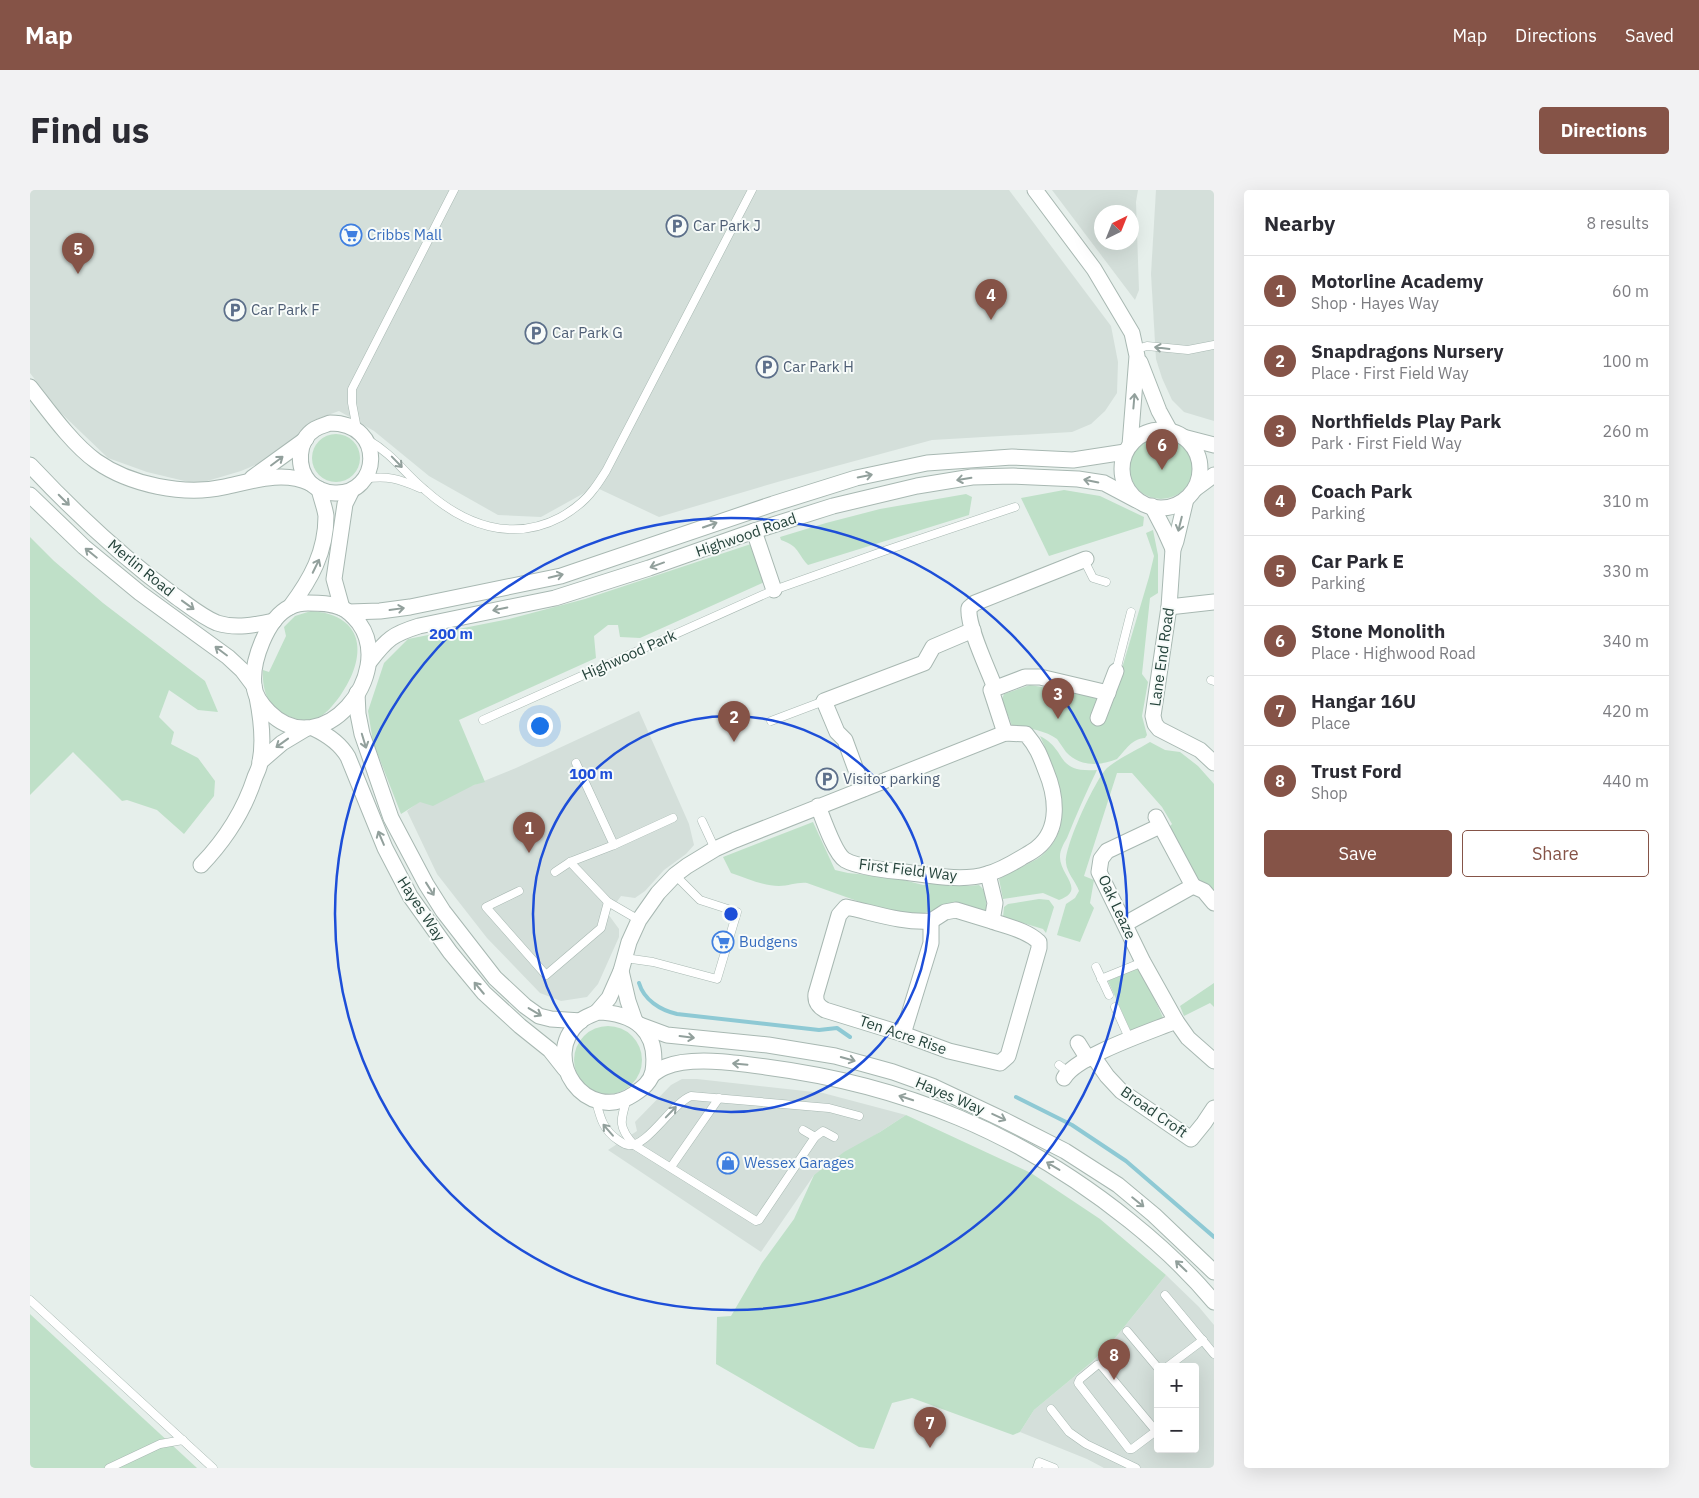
<!DOCTYPE html>
<meta charset="utf-8">
<style>
:root{--surface:#fff;--page:#f2f2f3;--text:#2b2b33;--muted:#7c7c81;--line:#e1e1e2;--accent:#855347}
body{margin:0;font-family:"IBM Plex Sans",sans-serif;background:var(--page);color:var(--text)}
.controls{position:absolute;right:15px;bottom:15px;display:grid;overflow:hidden;border-radius:5px;box-shadow:0 5px 20px #0002}
.controls button{width:45px;height:45px;display:grid;place-items:center;padding:0;border:0;border-bottom:1px solid var(--line);background:var(--surface);color:var(--text);font:25px sans-serif}
.compass{position:absolute;left:1064px;top:15px;width:45px;height:45px;border-radius:50%;background:var(--surface);box-shadow:0 5px 20px #0002;rotate:43deg}
.you{position:absolute;left:509px;top:535px;width:18px;height:18px;margin:-12px;border:4px solid #fff;border-radius:50%;background:#1a73e8;box-shadow:0 0 0 8px #1a73e833}
.badge{display:grid;place-items:center;width:32px;height:32px;border-radius:50%;background:var(--accent);color:#fff;font-size:16px;font-weight:700}
.pin{position:absolute;translate:-50% -41px;filter:drop-shadow(0 1px 2px #0008)}
.pin::after{content:'';position:absolute;top:26px;width:18px;height:15px;background:inherit;clip-path:polygon(0 0,100% 0,50% 100%)}
.list{margin:0;padding:0;list-style:none}
h2{display:flex;justify-content:space-between;align-items:center;height:65px;margin:0;padding:0 20px;font-size:21px}
h2 small{font-size:16px;font-weight:400;color:var(--muted)}
.list li{display:grid;grid-template-columns:32px 1fr auto;gap:15px;align-items:center;box-sizing:border-box;height:70px;padding:0 20px;border-top:1px solid var(--line)}
.list b{display:block;font-size:19px;white-space:nowrap}
.list p{margin:0;font-size:16px;white-space:nowrap;color:var(--muted)}
.list em{font-size:16px;font-style:normal;color:var(--muted)}
.actions{display:flex;gap:10px;padding:15px 20px}
.actions a{flex:1;padding:11px 0;border:1px solid var(--accent);border-radius:5px;text-align:center;font-size:18px;color:var(--accent)}
.actions .main{background:var(--accent);color:#fff}
.map{position:relative;flex:none;width:1184px;height:1278px;overflow:hidden;border-radius:5px}
header{display:flex;align-items:center;gap:30px;box-sizing:border-box;height:70px;padding:0 25px;background:var(--accent);color:#fff}
header strong{font-size:24px}
nav{display:flex;gap:28px;margin-inline-start:auto;font-size:18px}
.intro{display:flex;align-items:center;justify-content:space-between;box-sizing:border-box;height:120px;padding:0 30px}
h1{margin:0;font-size:35px}
.button{padding:12px 22px;border-radius:5px;background:var(--accent);color:#fff;font-size:18px;font-weight:700}
main{display:flex;gap:30px;padding:0 30px}
aside{flex:1;background:var(--surface);border-radius:5px;box-shadow:0 5px 20px #0002}
.map>svg:first-child{display:block}
.built{fill:#d4dfda;fill-rule:evenodd}
.green{fill:#bfe0c8}
.lines{fill:none;stroke-linecap:round;stroke-linejoin:round}
.stream{stroke:#8ec9d4;stroke-width:4}
.service-casing{stroke:#a8b8b2;stroke-width:9}
.minor-casing{stroke:#a8b8b2;stroke-width:17}
.tertiary-casing{stroke:#a8b8b2;stroke-width:17}
.service{stroke:#fff;stroke-width:8}
.minor{stroke:#fff;stroke-width:15}
.tertiary{stroke:#fff;stroke-width:15}
.oneway{stroke:#92a09c}
.ring{fill:none;stroke:#1d4ed8;stroke-width:2.5}
.labels{text-anchor:middle;stroke-width:4;stroke-linejoin:round;paint-order:stroke}
.service-label{font-size:15px;fill:#4e5e75;stroke:#f7fbf9;text-anchor:start}
.shop-label{font-size:15px;fill:#366cbe;stroke:#f7fbf9;text-anchor:start}
.street-label{font-size:15px;fill:#24423a;stroke:#f7fbf9}
.centre{fill:#1d4ed8;stroke:#f7fbf9;stroke-width:2.5}
.ring-label{font-size:15px;text-anchor:middle;font-weight:bold;fill:#1d4ed8;stroke:#f7fbf9;stroke-width:4;stroke-linejoin:round;paint-order:stroke}
</style>
<header>
<strong>Map</strong>
<nav><a>Map</a><a>Directions</a><a>Saved</a></nav>
</header>
<div class="intro"><h1>Find us</h1><a class="button">Directions</a></div>
<main>
<div class="map">
<svg width="1184" height="1278" viewBox="0 0 1184 1278">
<rect width="100%" height="100%" fill="#e6efeb"/>
<g class="built">
<path d="M0,0h979l102,136 7,36 -1,31 -12,18 -14,13 -19,8 -140,8 -151,41 -122,36 -64,-30 -54,30 -43,-2 -69,-39 -55,-45 -35,-20 -25,9 -32,34 -41,17 -44,13 -50,-12 -39,-14 -48,-46 -30,-39z"/>
<path d="M1022,0h86l-2,12 3,88 -4,10zM1102,22v30h-30v-30z"/>
<path d="M1126,0h58v231l-30,-9 -12,-12 -10,-22 -6,-19 -5,-85z"/>
<path d="M609,521l50,113 5,21 -8,9 -22,16 -19,21 -10,7 -14,-2 -13,18 11,15v8l-21,47 -11,13 -26,4 -21,-8 -53,-55 -50,-64 -30,-63 13,-10 54,-16 42,-17z"/>
<path d="M652,889h15l126,14 83,22 -92,60 -53,77 -153,-102 29,-19 -2,-9 36,-37z"/>
<path d="M1136,1085l33,32 15,18v143h-110l-17,-9 -67,-27 14,-22 59,-49 23,-24zM1128,1177h37v82h-37z"/>
</g>
<g class="green">
<circle cx="306" cy="268" r="24"/>
<circle cx="1131" cy="277" r="32"/>
<path d="M1034,300l36,6 44,21 -1,9 -94,30 -28,-58z"/>
<path d="M936,304l6,3 -3,18 -161,50c-12,-13 -8,-18 -27,-25l-1,-3 46,-14 54,-14z"/>
<path d="M1123,340l5,25v38l-8,5 -8,76 6,8 -6,34 5,19 -2,3c-14,1 -19,12 -28,21 -17,7 -37,8 -51,-7 -3,-4 -6,-9 -9,-13 -12,-9 -31,-11 -45,-13l-10,-27 2,-5 26,-9 71,12v6l8,9 40,-135 5,-21 -8,-23z"/>
<path d="M0,347l24,24 49,42 102,78 13,31 -20,-2 -29,-20 -10,27 15,15 -3,12 27,14 17,23 -1,15 -30,38 -27,-24 -30,-10 -5,1 -49,-49 -43,43z"/>
<path d="M727,352l14,37 -131,59 -20,-1 -2,-12h-10l-14,11 2,22 -137,62 26,62 -11,3 -41,21 -13,-4 -19,12 -28,-72 -5,-31 16,-48 24,-24 101,-20 76,-20z"/>
<path d="M281,421c56,4 56,47 29,85 -6,8 -15,20 -25,23 -11,4 -23,-1 -33,-6 -16,-8 -20,-27 -19,-43l6,2 17,-36 -2,-9 11,-11z"/>
<path d="M1010,546c29,15 14,37 57,34 -11,23 -21,45 -30,68 -3,5 -7,12 -7,18 -1,19 27,34 -1,44l-16,-7 -40,6 -4,-20c12,-7 26,-13 38,-20 44,-30 20,-85 3,-123z"/>
<path d="M1120,552l15,8 15,2 18,14 16,18v112l-22,-19 -23,-50 3,-3 -10,-17 -30,-34h-15l-33,103 10,4 -4,23 4,5 -14,34 -23,-7 9,-31 9,-6 4,-7c-3,-9 -12,-18 -13,-28 -2,-16 29,-83 41,-95 12,-10 30,-18 43,-26z"/>
<path d="M783,632l22,48 13,3 48,5 27,7 22,-4 24,5 10,-1c8,6 7,16 7,26l-46,-3 -21,7 -34,-4 -78,-28c-10,-1 -18,3 -28,3 -16,0 -33,-8 -48,-13l-8,-16z"/>
<path d="M1009,709l10,1 5,7 -8,26 -3,-4 -40,-12 1,-10 4,-3z"/>
<path d="M1110,777l25,55 -33,12 -24,-53z"/>
<path d="M1184,793v24l-4,-4 -26,13 -4,-10z"/>
<circle cx="578" cy="870" r="34"/>
<path d="M876,925l125,58 69,46 66,56 -50,62 -23,24 -59,49 -14,22 -7,3 -101,-37 -20,5 -18,46 -15,-2 -143,-83 1,-47 14,-1 31,-53 32,-44 20,-44 30,-23 36,-20z"/>
<path d="M0,1124l167,154h-167z"/>
</g>
<g class="lines">
<g class="stream">
<path d="M609,793c5,17 21,27 38,31l142,16 18,-2 13,9"/>
<path d="M986,907l56,28 54,36 88,76"/>
</g>
<g class="service-casing">
<g id="service">
<path d="M1107,159l10,-3 41,4 26,-5"/>
<path d="M327,239l-5,-26v-14l102,-199"/>
<path d="M338,250c26,15 35,32 57,50 39,35 87,53 136,27 12,-7 24,-16 32,-27 5,-6 9,-13 13,-19l146,-281"/>
<path d="M334,289c23,-4 35,0 56,9"/>
<path d="M1054,370l9,18 13,4"/>
<path d="M1086,481l15,-59"/>
<path d="M1181,490l3,1"/>
<path d="M453,530l291,-130 113,-40 128,-43"/>
<path d="M741,531l53,-20"/>
<path d="M546,573l38,82"/>
<path d="M672,631l13,28"/>
<path d="M540,672l38,40 31,18"/>
<path d="M525,682l15,-10 44,-17 59,-27"/>
<path d="M489,701l-33,16 60,68 55,-47 7,-26"/>
<path d="M595,768l28,4 64,17 20,-67 -37,-12 -25,-25"/>
<path d="M1066,777l13,28"/>
<path d="M1071,789l42,-17"/>
<path d="M1085,817l15,33"/>
<path d="M1029,875l9,7"/>
<path d="M597,909c-7,22 -9,28 7,46l122,76 3,-1 56,-83"/>
<path d="M566,911c4,16 7,29 22,39 3,2 7,5 10,5 19,3 44,-42 63,-49l138,12 30,8"/>
<path d="M773,940l12,7 8,-6 11,6"/>
<path d="M641,977l48,-69"/>
<path d="M1135,1105l49,59"/>
<path d="M0,1110l183,168"/>
<path d="M1097,1141l31,37"/>
<path d="M1070,1174l56,67 -24,18h-3l-51,-66 2,-4 17,-14z"/>
<path d="M1137,1177l36,-27"/>
<path d="M1021,1219l18,23 17,12 50,24"/>
<path d="M79,1278l51,-24 23,-4"/>
<path d="M1007,1278l2,-6 15,6"/>
</g>
</g>
<g class="minor-casing">
<g id="minor">
<path d="M1005,0l59,79 38,64 5,23 -7,89"/>
<path d="M1110,172l19,49 11,20"/>
<path d="M0,197c18,23 42,57 66,74 34,24 88,35 128,26 28,-6 59,-17 86,-4"/>
<path d="M300,233c57,0 50,72 5,70 -9,0 -18,-4 -25,-10 -14,-15 -13,-43 5,-54 5,-3 10,-4 15,-6z"/>
<path d="M222,288l54,-39"/>
<path d="M1156,309l-10,42 -3,8 -4,58 -16,109 2,8 4,5 41,21 14,13"/>
<path d="M1122,316l12,23 9,20"/>
<path d="M724,341l20,59"/>
<path d="M260,417c21,-28 36,-55 36,-91 -1,-8 -5,-18 -7,-27"/>
<path d="M1139,417l45,-5"/>
<path d="M312,418l-8,-29 11,-75 6,-12"/>
<path d="M965,498c-7,-19 -28,-62 -26,-80l6,-5 111,-44"/>
<path d="M1068,528l18,-47"/>
<path d="M975,543l-14,-43 34,-13h15l68,16"/>
<path d="M230,572l22,-19 25,-15"/>
<path d="M833,599l-18,-49 -8,-8 -13,-31 100,-38 9,-16 40,-17"/>
<path d="M1130,636l-53,25 -6,8 -2,13 44,90 33,59 12,17 26,23"/>
<path d="M171,675c24,-25 43,-54 54,-88 2,-5 5,-10 5,-15 4,-20 1,-45 -3,-65"/>
<path d="M1163,696l11,5 10,12"/>
<path d="M901,731c-30,2 -56,-8 -85,-14l-7,8 -23,79c-1,8 2,12 9,16l78,24 46,17 51,12 8,-7 31,-108v-6c-13,-12 -31,-15 -47,-21"/>
<path d="M901,731l14,-9 11,-2 36,11 3,-18 -7,-29"/>
<path d="M1095,734l68,-38 -37,-69"/>
<path d="M591,781l7,30 7,20"/>
<path d="M567,822l12,-14 12,-27 8,-29 10,-22 19,-27 17,-18 12,-9 28,-17 20,-9 270,-107 21,1c11,13 14,21 20,37 10,24 15,58 -9,77 -5,4 -11,7 -16,10 -10,6 -22,13 -34,16 -24,8 -58,1 -83,-2 -14,-1 -47,-5 -59,-12 -10,-6 -22,-41 -27,-54"/>
<path d="M873,844l28,-91v-22"/>
<path d="M1048,853l10,16"/>
<path d="M1063,866l14,20 14,15 70,48 13,-16 10,-15"/>
<path d="M1034,888c12,-22 88,-47 112,-57"/>
</g>
</g>
<g class="tertiary-casing">
<g id="tertiary">
<circle cx="1131" cy="279" r="39"/>
<path d="M1153,247l31,8"/>
<path d="M0,275c45,48 92,92 145,131 13,9 27,21 42,27 19,6 38,2 57,-2"/>
<path d="M1165,299l19,-14"/>
<path d="M0,305l54,52 56,46 88,64 14,13 12,16"/>
<path d="M278,413c11,0 23,0 34,5 7,3 12,9 17,15 37,51 -37,142 -90,89 -7,-7 -14,-15 -15,-26 -3,-24 13,-68 36,-79 6,-3 12,-4 18,-4z"/>
<path d="M319,422l31,-1 30,-4 151,-31 212,-72 83,-26 71,-15 85,-6 61,3 52,-8"/>
<path d="M340,471c17,-22 23,-27 49,-35l136,-28 94,-30 105,-37 79,-25 84,-20 55,-9 41,-1 65,3 26,4 32,17"/>
<path d="M327,503l1,21 4,20 29,84 35,66 17,27 52,67 30,28 14,10 12,3 30,2"/>
<path d="M283,538c15,7 27,15 35,29l37,91 25,48 40,56 34,41 36,33 30,24 15,19"/>
<path d="M567,822c37,1 62,18 56,59 -2,11 -10,17 -19,23 -47,32 -96,-36 -54,-73 5,-4 12,-6 17,-9z"/>
<path d="M610,835l27,10 101,10 67,11 58,16 39,14 72,34 61,31 53,34 36,30 60,57"/>
<path d="M622,885c4,-3 8,-6 13,-8 27,-11 72,-4 101,0 138,18 255,66 364,154 30,24 59,51 84,81"/>
</g>
</g>
<use href="#service" class="service"/>
<use href="#minor" class="minor"/>
<use href="#tertiary" class="tertiary"/>
</g>
<defs><path id="oneway-shaft" d="M-6 0H5M1.5-3L5.5 0L1.5 3" fill="none" stroke-width="1.6" stroke-linecap="round" stroke-linejoin="round" transform="scale(1.25)"/></defs>
<g class="oneway">
<use href="#oneway-shaft" transform="translate(1132 158) rotate(-173)"/>
<use href="#oneway-shaft" transform="translate(1104 211) rotate(-85)"/>
<use href="#oneway-shaft" transform="translate(247 271) rotate(-37)"/>
<use href="#oneway-shaft" transform="translate(367 272) rotate(46)"/>
<use href="#oneway-shaft" transform="translate(835 286) rotate(-11)"/>
<use href="#oneway-shaft" transform="translate(934 289) rotate(171)"/>
<use href="#oneway-shaft" transform="translate(1061 291) rotate(-169)"/>
<use href="#oneway-shaft" transform="translate(34 310) rotate(45)"/>
<use href="#oneway-shaft" transform="translate(1150 334) rotate(104)"/>
<use href="#oneway-shaft" transform="translate(680 335) rotate(-19)"/>
<use href="#oneway-shaft" transform="translate(61 363) rotate(-141)"/>
<use href="#oneway-shaft" transform="translate(627 375) rotate(160)"/>
<use href="#oneway-shaft" transform="translate(286 376) rotate(-64)"/>
<use href="#oneway-shaft" transform="translate(526 386) rotate(-14)"/>
<use href="#oneway-shaft" transform="translate(158 415) rotate(36)"/>
<use href="#oneway-shaft" transform="translate(367 419) rotate(-8)"/>
<use href="#oneway-shaft" transform="translate(470 419) rotate(168)"/>
<use href="#oneway-shaft" transform="translate(191 461) rotate(-143)"/>
<use href="#oneway-shaft" transform="translate(334 551) rotate(73)"/>
<use href="#oneway-shaft" transform="translate(252 553) rotate(144)"/>
<use href="#oneway-shaft" transform="translate(351 648) rotate(-113)"/>
<use href="#oneway-shaft" transform="translate(400 699) rotate(58)"/>
<use href="#oneway-shaft" transform="translate(449 798) rotate(-130)"/>
<use href="#oneway-shaft" transform="translate(505 822) rotate(31)"/>
<use href="#oneway-shaft" transform="translate(657 847) rotate(7)"/>
<use href="#oneway-shaft" transform="translate(818 869) rotate(16)"/>
<use href="#oneway-shaft" transform="translate(710 874) rotate(-175)"/>
<use href="#oneway-shaft" transform="translate(876 908) rotate(-162)"/>
<use href="#oneway-shaft" transform="translate(641 922) rotate(-46)"/>
<use href="#oneway-shaft" transform="translate(969 927) rotate(25)"/>
<use href="#oneway-shaft" transform="translate(578 940) rotate(-131)"/>
<use href="#oneway-shaft" transform="translate(1023 976) rotate(-149)"/>
<use href="#oneway-shaft" transform="translate(1108 1012) rotate(39)"/>
<use href="#oneway-shaft" transform="translate(1151 1076) rotate(-136)"/>
</g>
<g class="ring">
<circle cx="701" cy="724" r="198"/>
<circle cx="701" cy="724" r="396"/>
</g>
<defs>
<g id="parking-ring" transform="scale(1.125)"><circle r="9.5" fill="#f7fbf9" stroke="#5c6f8a" stroke-width="1.5"/><path d="M-3.5-5.5H1a3.5 3.5 0 0 1 0 7H-1V5.5H-3.5ZM-1-3.4V-.6H.8a1.4 1.4 0 0 0 0-2.8Z" fill="#5c6f8a"/></g>
<g id="supermarket-ring" transform="scale(1.125)"><circle r="9.5" fill="#f7fbf9" stroke="#3f7fe0" stroke-width="1.5"/><path d="M-6-5.5h2.5l.6 2H6L4.5 2H-2.5L-4.4-4H-6ZM-1.5 3.2a1.3 1.3 0 1 0 .1 0ZM3 3.2a1.3 1.3 0 1 0 .1 0Z" fill="#3f7fe0"/></g>
<g id="shop-ring" transform="scale(1.125)"><circle r="9.5" fill="#f7fbf9" stroke="#3f7fe0" stroke-width="1.5"/><path d="M-5-2.5h2.3a2.7 3.5 0 0 1 5.4 0H5L5.5 6h-11ZM-1.5-2.5h3a1.5 2.3 0 0 0-3 0Z" fill="#3f7fe0"/></g>
</defs>
<g fill-rule="evenodd">
<use href="#parking-ring" x="647" y="36"/>
<use href="#supermarket-ring" x="321" y="45"/>
<use href="#parking-ring" x="205" y="120"/>
<use href="#parking-ring" x="506" y="143"/>
<use href="#parking-ring" x="737" y="177"/>
<use href="#parking-ring" x="797" y="589"/>
<use href="#supermarket-ring" x="693" y="752"/>
<use href="#shop-ring" x="698" y="973"/>
</g>
<g class="labels">
<g class="service-label">
<text x="663" y="41">Car Park J</text>
<text x="221" y="125">Car Park F</text>
<text x="522" y="148">Car Park G</text>
<text x="753" y="182">Car Park H</text>
<text x="813" y="594">Visitor parking</text>
</g>
<g class="shop-label">
<text x="337" y="50">Cribbs Mall</text>
<text x="709" y="757">Budgens</text>
<text x="714" y="978">Wessex Garages</text>
</g>
<g class="street-label">
<text transform="translate(716 345) rotate(-19)" y="5">Highwood Road</text>
<text transform="translate(111 378) rotate(39)" y="5">Merlin Road</text>
<text transform="translate(599 465) rotate(-24)" y="5">Highwood Park</text>
<text transform="translate(1132 467) rotate(-82)" y="5">Lane End Road</text>
<text transform="translate(878 680) rotate(7)" y="5">First Field Way</text>
<text transform="translate(1087 717) rotate(65)" y="5">Oak Leaze</text>
<text transform="translate(391 719) rotate(57)" y="5">Hayes Way</text>
<text transform="translate(873 845) rotate(19)" y="5">Ten Acre Rise</text>
<text transform="translate(920 906) rotate(23)" y="5">Hayes Way</text>
<text transform="translate(1124 922) rotate(35)" y="5">Broad Croft</text>
</g>
</g>
<circle cx="701" cy="724" r="8" class="centre"/>
<g class="ring-label">
<text x="421" y="449">200 m</text>
<text x="561" y="589">100 m</text>
</g>
</svg>
<div class="controls">
<button>+</button>
<button>−</button>
</div>
<svg class="compass" viewBox="-18 -18 36 36"><path d="M0-13l5 13h-10z" fill="#e53935"/><path d="M0 13l5-13h-10z" fill="#7c7c81"/></svg>
<div class="you"></div>
<div class="pin badge" style="left:499px;top:663px">1</div>
<div class="pin badge" style="left:704px;top:552px">2</div>
<div class="pin badge" style="left:1028px;top:529px">3</div>
<div class="pin badge" style="left:961px;top:130px">4</div>
<div class="pin badge" style="left:48px;top:84px">5</div>
<div class="pin badge" style="left:1132px;top:280px">6</div>
<div class="pin badge" style="left:900px;top:1258px">7</div>
<div class="pin badge" style="left:1084px;top:1190px">8</div>
</div>
<aside>
<h2>Nearby<small>8 results</small></h2>
<ul class="list">
<li><span class="badge">1</span><div><b>Motorline Academy</b><p>Shop · Hayes Way</p></div><em>60 m</em></li>
<li><span class="badge">2</span><div><b>Snapdragons Nursery</b><p>Place · First Field Way</p></div><em>100 m</em></li>
<li><span class="badge">3</span><div><b>Northfields Play Park</b><p>Park · First Field Way</p></div><em>260 m</em></li>
<li><span class="badge">4</span><div><b>Coach Park</b><p>Parking</p></div><em>310 m</em></li>
<li><span class="badge">5</span><div><b>Car Park E</b><p>Parking</p></div><em>330 m</em></li>
<li><span class="badge">6</span><div><b>Stone Monolith</b><p>Place · Highwood Road</p></div><em>340 m</em></li>
<li><span class="badge">7</span><div><b>Hangar 16U</b><p>Place</p></div><em>420 m</em></li>
<li><span class="badge">8</span><div><b>Trust Ford</b><p>Shop</p></div><em>440 m</em></li>
</ul>
<div class="actions"><a class="main">Save</a><a>Share</a></div>
</aside>
</main>
